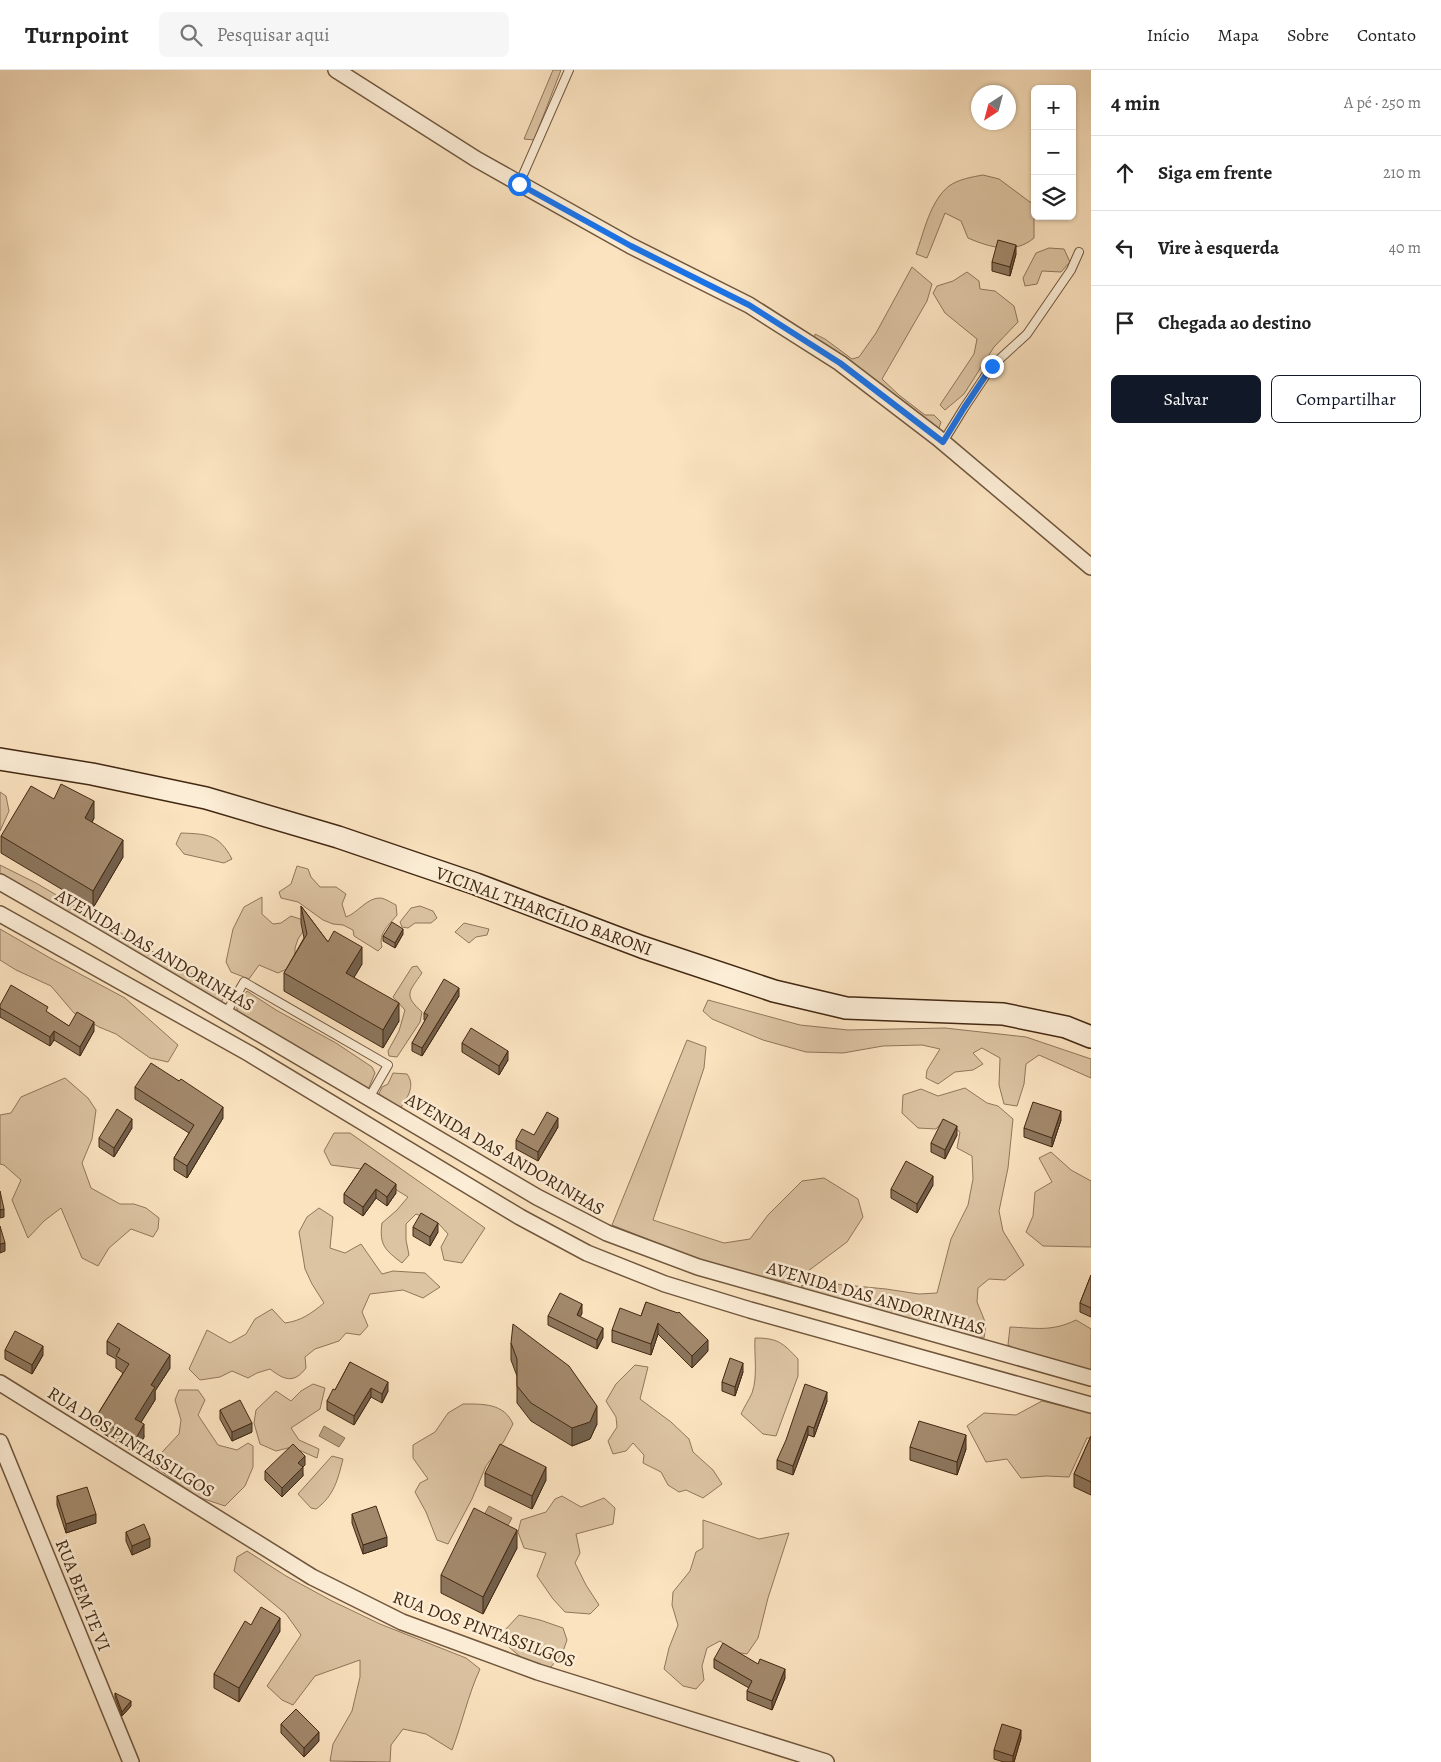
<!DOCTYPE html>
<html lang="pt">
<meta charset="utf-8">
<style>
:root{--surface:#fff;--page:#f6f6f6;--text:#222;--muted:#767676;--line:#e0e0e0;--accent:#111827}
body{margin:0;font-family:Alegreya,serif;background:var(--page);color:var(--text)}
.controls{position:absolute;right:15px;top:15px;display:grid;overflow:hidden;border-radius:8px;box-shadow:0 1px 4px #0004}
.controls button{width:45px;height:45px;display:grid;place-items:center;padding:0;border:0;border-bottom:1px solid var(--line);background:var(--surface);color:var(--text);font:25px sans-serif}
.compass{position:absolute;left:971px;top:15px;width:45px;height:45px;border-radius:50%;background:var(--surface);box-shadow:0 1px 4px #0004;rotate:216deg}
.stop{position:absolute;width:15px;height:15px;margin:-11px;border:4px solid #1a73e8;border-radius:50%;background:#fff}
.stop.end{background:#1a73e8;border-color:#fff;box-shadow:0 1px 5px #0008}
.list{margin:0;padding:0;list-style:none}
h2{display:flex;justify-content:space-between;align-items:center;height:65px;margin:0;padding:0 20px;font-size:21px}
h2 small{font-size:16px;font-weight:400;color:var(--muted)}
.list li{display:grid;grid-template-columns:32px 1fr auto;gap:15px;align-items:center;box-sizing:border-box;height:75px;padding:0 20px;border-top:1px solid var(--line)}
.list b{display:block;font-size:19px;white-space:nowrap}
.list em{font-size:16px;font-style:normal;color:var(--muted)}
.actions{display:flex;gap:10px;padding:15px 20px}
.actions a{flex:1;padding:11px 0;border:1px solid var(--accent);border-radius:8px;text-align:center;font-size:18px;color:var(--accent)}
.actions .main{background:var(--accent);color:#fff}
.icon{flex:none;width:28px;height:28px;fill:none;stroke:currentColor;stroke-width:2;stroke-linecap:round;stroke-linejoin:round}
.map{position:relative;flex:none;width:1091px;height:1692px;overflow:hidden}
header{display:flex;align-items:center;gap:30px;box-sizing:border-box;height:70px;padding:0 25px;background:var(--surface);border-bottom:1px solid var(--line)}
header strong{font-size:24px}
nav{display:flex;gap:28px;margin-inline-start:auto;font-size:18px}
.search{width:350px;height:45px;background:var(--page);display:flex;align-items:center;gap:12px;box-sizing:border-box;padding:0 18px;border-radius:8px;color:var(--muted);font-size:19px}
main{display:flex}
aside{flex:1;background:var(--surface)}
.map>svg:first-child{display:block}
.green{fill:#dcc3a2;stroke:#90765a}
.water{fill:#bca384;stroke:#8c7256}
.lines{fill:none;stroke-linecap:round;stroke-linejoin:round}
.lane-casing{stroke:#71573d;stroke-width:10}
.street-casing{stroke:#71573d;stroke-width:18}
.secondary-casing{stroke:#432811;stroke-width:24}
.lane{stroke:#fcedd6;stroke-width:8}
.street{stroke:#fcedd6;stroke-width:15}
.secondary{stroke:#fcedd6;stroke-width:21}
.wall{fill:#8c765d;stroke:#432811}
.shaded-wall{fill:#72604c;stroke:#432811}
.building{fill:#a3896c;stroke:#432811}
.route{stroke:#1a73e8;stroke-width:6}
.labels{text-anchor:middle;stroke-width:5;stroke-linejoin:round;paint-order:stroke}
.street-label{font-size:18px;fill:#432811;stroke:#fcedd6}
</style>
<header>
<strong>Turnpoint</strong>
<div class="search"><svg class="icon" aria-label="search" viewBox="0 0 24 24"><circle cx="10" cy="10" r="6"/><path d="M15 15l6 6"/></svg>Pesquisar aqui</div>
<nav><a>Início</a><a>Mapa</a><a>Sobre</a><a>Contato</a></nav>
</header>
<main>
<div class="map">
<svg width="1091" height="1692" viewBox="0 0 1091 1692">
<rect width="100%" height="100%" fill="#fbe3c0"/>
<filter id="stains"><feTurbulence type="fractalNoise" baseFrequency=".004" numOctaves="4"/><feColorMatrix values="0 0 0 0 .2 0 0 0 0 .09 0 0 0 0 .02 0 0 0 .5 -.17"/></filter>
<radialGradient id="worn" r=".72"><stop offset=".6" stop-color="#630" stop-opacity="0"/><stop offset="1" stop-color="#630" stop-opacity=".3"/></radialGradient>
<g class="green">
<path d="M553,0h8l-27,70 -10,-1z"/>
<path d="M983,105l16,4 35,26v33c-20,17 -45,9 -66,0l-7,-17 -16,-8 -18,45 -11,-4c8,-22 14,-53 33,-68 10,-7 23,-9 34,-11z"/>
<path d="M1049,178l15,1 6,13 -9,10 -19,-1 -5,13 -12,2 -2,-8 13,-25z"/>
<path d="M912,197l20,17 -5,17 -45,78 17,16 26,20h9l7,7 -3,9 -124,-89 1,-8 10,5 27,20 7,-2 17,-24z"/>
<path d="M967,202l12,9 1,8 15,2 19,15 4,16 -24,25 -30,47 -19,16 -5,-5 34,-51 3,-15 -32,-26 -12,-20 4,-7 16,-5z"/>
<path d="M0,722l6,4 3,15 -9,20z"/>
<path d="M181,763c26,1 38,1 51,26l-8,4 -40,-9 -8,-10z"/>
<path d="M0,795l36,18 153,90 19,3 22,12 -10,16 -220,-126z"/>
<path d="M297,796l11,3 3,8 9,10h16l10,7 -4,10 4,13c12,-4 21,-20 35,-19 5,1 11,5 15,7l1,10c-8,10 -19,18 -15,32l-4,4 -24,-15 -1,-6 -10,-5 -10,-1 -10,-4 -25,-18 -17,-4 -2,-6 12,-8z"/>
<path d="M262,827v17l11,10 8,-1 10,-7 12,4 1,10 -6,9 -3,9v9l-6,11 -11,5 -19,-8 -10,14 -18,-7 -5,-10 7,-33 11,-22z"/>
<path d="M420,836l13,5 4,7 -6,5h-16l-7,5 -6,-1 -2,-5 11,-14z"/>
<path d="M464,853l25,6 -2,6 -11,2 -7,6 -14,-11z"/>
<path d="M0,859l50,29 75,40 53,47 -10,17 -18,-4 -34,-24 -17,-7 -25,-14 -23,-27 -35,-16 -16,-10z"/>
<path d="M417,896l5,7c-13,19 -19,22 0,39l-2,10 -23,35 -8,-1 -1,-5 11,-20 6,-21 -12,-13 19,-30z"/>
<path d="M247,921l29,19 60,33 36,24 3,6 -8,19 -128,-76 -3,-11z"/>
<path d="M708,930l92,25 48,5 97,-2 81,9 65,22v19l-52,-23 -13,9 -2,20 -7,22 -13,-2 -5,-19 1,-27 -18,-10 -9,5 10,11 -10,6 -18,2 -17,12 -12,-6 1,-8 13,-21 -18,-4 -39,1 -40,7 -37,-1 -43,-12 -51,-21 -9,-8z"/>
<path d="M687,970l19,7 -2,21 -51,152 71,23 26,-4 18,-24 34,-34 22,-3 34,21 5,18 -16,25 -55,41 -69,-14 -111,-44z"/>
<path d="M393,1003l14,1c9,12 0,24 -7,35l-23,-11 5,-11 6,-3z"/>
<path d="M65,1008l23,20 8,12 -4,29 -10,24 9,25 29,16h14l12,4 13,10 -1,11 -5,8 -22,-8 -22,19 -11,18 -16,-8 -21,-50 -17,13 -16,17 -16,-38 9,-20 -17,-15 -4,-1v-49l11,-2 10,-16z"/>
<path d="M965,1018l22,15 11,3 15,13 -5,49 -9,43 4,20 21,34 -19,15 -16,-1 -11,9 -1,14 9,22 -2,14 -49,-10 -125,-36 -9,-6 14,-4 71,7 33,5 18,-1 14,-54 17,-34 5,-26 -1,-23 -15,-8 3,-16 -16,-12 -8,9 -18,-1 -16,-15 1,-18 18,-6 17,7z"/>
<path d="M334,1063h16l135,95 -23,35 -18,-3 -3,-13 7,-13 -10,-11 -22,-9 -10,10v16l3,15 -7,8c-17,-13 -23,-18 -20,-40l15,-13 11,-13 -46,-28 -31,-4 -7,-14z"/>
<path d="M1051,1082l20,18 20,11v66l-48,-1 -17,-14 7,-16 2,-24 17,-10 -13,-24z"/>
<path d="M319,1138l14,9 -3,31 15,5 16,-9 21,30 11,-3 32,2 15,14 -17,11 -20,-8 -33,4 -8,18 6,14 -8,9 -14,-2 -7,8 -24,8 -10,8 1,11c-12,16 -22,12 -36,1l-13,4 -9,5 -16,-7 -12,6 -20,3 -11,-11 18,-39 23,13 16,-9 9,-15 17,-10 13,14c16,-2 27,-10 39,-20l-12,-19 -7,-15 -6,-37 8,-15z"/>
<path d="M1076,1250l15,9v43l-61,-16 -22,-11 2,-18c26,1 41,5 66,-7z"/>
<path d="M755,1268c23,0 28,5 43,21v17l-22,60 -13,-2 -22,-20c3,-7 8,-14 11,-21 6,-17 2,-37 3,-55z"/>
<path d="M635,1295l13,2 -8,32 31,23 18,17 4,13 20,18 9,14 -19,14 -17,-8 -7,2 -11,-7 -7,-13 -18,-9 1,-8 -11,-12 -7,8 -13,3 -5,-13 9,-14 -1,-10 -10,-16 10,-17z"/>
<path d="M313,1314l12,4 -5,21 -29,19 8,12 20,9 -2,9 -25,-11 -16,4 -16,-7 -6,-21 2,-13 20,-19 15,10 10,-10z"/>
<path d="M179,1320h19l7,10 -7,15 20,30 19,5 11,-7 5,3v21l-8,19 -20,20 -27,-9 -47,-33 28,-30 2,-14 -6,-20z"/>
<path d="M1042,1331l49,12v25h-4l-18,39 -23,-1 -25,2 -14,-19 -21,3 -19,-36 17,-13 32,2z"/>
<path d="M463,1334c20,0 41,-1 50,20l-9,17 -18,25 -14,33 -24,45 -11,-4 -11,-28 -11,-20 5,-9 8,-4 -15,-21v-13l22,-13 13,-19z"/>
<path d="M332,1386l11,3c-5,20 -9,37 -27,50l-5,-1 -13,-14z"/>
<path d="M562,1426l19,11 23,-9 11,10 -2,16 -37,10 4,19 -5,10 11,22 13,20 -9,9 -25,-2 -12,-13 -16,-23 9,-23 -22,-5 -6,-16 3,-12 25,-8 9,-13z"/>
<path d="M703,1450l56,19 30,-6 -21,65 -10,40 -11,16 -12,-2 -15,-11 -13,7 -5,18 2,14 -8,9 -13,-3 -19,-17 5,-21 9,-23 -6,-20 1,-13 17,-21 6,-19 7,-4z"/>
<path d="M247,1481l39,25 46,25 48,23 86,34 14,11c-12,26 -18,55 -28,81l-26,-16 -23,-5 -12,16 -1,17 -60,-1 3,-17 19,-33 8,-34v-17l-45,16 -22,29 -11,-5 -15,-14 34,-51 -15,-21 -52,-43 3,-14z"/>
<path d="M519,1545l21,5 23,8 4,12 -5,14 -12,14 -27,-9 -21,-18 3,-11z"/>
</g>
<g class="water">
<path d="M324,1356l21,12 -6,9 -20,-11z"/>
<path d="M489,1436l23,12 -5,9 -23,-12z"/>
</g>
<g class="lines">
<g class="lane-casing">
<g id="lane">
<path d="M519,114l50,-114"/>
<path d="M943,372l21,-34 28,-42 35,-32 44,-64 8,-18"/>
<path d="M226,943l18,-31 144,83 -19,33"/>
</g>
</g>
<g class="street-casing">
<g id="street">
<path d="M336,0l140,89 155,87 118,59 91,58 98,75 153,129"/>
<path d="M0,812l94,54 443,261 70,36 91,34 393,111"/>
<path d="M0,844l250,140 270,163 67,36 78,31 85,26 341,95"/>
<path d="M0,1313l312,194 90,45 136,50 288,90"/>
<path d="M0,1372l131,320"/>
</g>
</g>
<g class="secondary-casing">
<path id="secondary" d="M0,689l92,15 114,24 132,39 138,47 166,63 132,44 72,17 157,6 63,13 25,10"/>
</g>
<use href="#lane" class="lane"/>
<use href="#street" class="street"/>
<use href="#secondary" class="secondary"/>
</g>
<g class="wall">
<path d="M1016,184l-6,22 -18,-5v-9z"/>
<path d="M54,729l40,19 -2,4 31,35 -30,51 -92,-55v-17z"/>
<path d="M301,836l27,36 34,22 -8,13 45,44 -16,27 -99,-57v-18l20,-35 -3,-15z"/>
<path d="M403,864l-8,14 -12,-7v-5z"/>
<path d="M459,926l-37,60 -10,-5v-8l13,-22 -1,-1v-7z"/>
<path d="M0,935l48,8 21,13 25,5 -14,25 -26,-16 -4,6 -50,-29z"/>
<path d="M462,973l46,17 -9,15 -37,-23z"/>
<path d="M179,1011l44,37 -36,60 -13,-8v-12l15,-25 -54,-34v-12z"/>
<path d="M1061,1050l-9,27 -28,-10v-9z"/>
<path d="M558,1057l-20,34 -22,-12v-9l18,-5z"/>
<path d="M132,1058l-18,29 -15,-10v-9z"/>
<path d="M957,1065l-12,24 -14,-7v-9z"/>
<path d="M365,1093l31,30 -9,13 -11,-8 -13,18 -19,-13v-9z"/>
<path d="M933,1115l-16,28 -26,-15v-9z"/>
<path d="M413,1157l25,5 -8,14 -17,-10z"/>
<path d="M1091,1205v42l-11,-5v-9z"/>
<path d="M646,1232l62,49 -16,17 -34,-34 -7,21 -39,-13v-12l29,-14z"/>
<path d="M582,1243l-2,4 23,20 -6,12 -49,-24v-9z"/>
<path d="M107,1271l63,27 -15,23v9l-14,22 3,15 -9,16 -39,-24v-12l27,-44 -7,-5v-9l-9,-5z"/>
<path d="M511,1273l86,81 -7,15 -18,7 -41,-25 -14,-18v-27l-6,-16z"/>
<path d="M5,1280l38,5 -11,19 -27,-15z"/>
<path d="M350,1292l38,29 -6,12 -11,-6 -17,28 -27,-15v-9l8,-11z"/>
<path d="M743,1302l-8,24 -13,-5v-9z"/>
<path d="M827,1331l-13,36 -6,-2 -15,40 -16,-6v-9z"/>
<path d="M220,1340l32,22 -20,9 -12,-22z"/>
<path d="M1091,1366v59l-17,-8v-13z"/>
<path d="M910,1377l56,2 -9,26 -47,-15z"/>
<path d="M305,1395l-3,2 1,9 -21,21 -17,-17v-9z"/>
<path d="M485,1403l61,7 -14,29 -47,-23z"/>
<path d="M57,1426l39,27 -30,10 -9,-28z"/>
<path d="M352,1444l35,32 -24,8 -11,-31z"/>
<path d="M126,1462l24,15 -18,8 -6,-14z"/>
<path d="M517,1478l-34,66 -42,-21v-18z"/>
<path d="M251,1555l29,6 -41,71 -25,-14v-14z"/>
<path d="M714,1589l71,19 -13,32 -25,-10v-9l2,-3 -35,-20z"/>
<path d="M115,1623l16,13 -9,10 -7,-19z"/>
<path d="M281,1654l38,17 -15,16 -23,-24z"/>
<path d="M1021,1668l-7,24h-10l-10,-3v-9z"/>
</g>
<g class="shaded-wall">
<path d="M1016,175v9l-6,22v-9z"/>
<path d="M94,731v17l-9,17v-17z"/>
<path d="M123,770v17l-30,51v-17z"/>
<path d="M403,859v5l-8,14v-5z"/>
<path d="M362,877v17l-16,27v-18z"/>
<path d="M459,918v8l-37,60v-8z"/>
<path d="M399,933v18l-16,27v-18z"/>
<path d="M94,952v9l-14,25v-9z"/>
<path d="M54,961v9l-4,6v-9z"/>
<path d="M508,981v9l-9,15v-9z"/>
<path d="M223,1037v11l-36,60v-12z"/>
<path d="M1061,1041v9l-9,27v-9z"/>
<path d="M558,1048v9l-20,34v-9z"/>
<path d="M132,1049v9l-18,29v-9z"/>
<path d="M957,1056v9l-12,24v-9z"/>
<path d="M933,1106v9l-16,28v-9z"/>
<path d="M396,1114v9l-9,13v-9z"/>
<path d="M376,1119v9l-13,18v-9z"/>
<path d="M4,1139v8l-4,1v-8z"/>
<path d="M438,1153v9l-8,14v-9z"/>
<path d="M5,1173v8l-5,2v-9z"/>
<path d="M582,1234v9l-5,11v-9z"/>
<path d="M658,1253v11l-7,21v-11z"/>
<path d="M603,1258v9l-6,12v-9z"/>
<path d="M708,1270v11l-16,17v-12z"/>
<path d="M43,1276v9l-11,19v-9z"/>
<path d="M170,1285v13l-15,23v9l-20,32v-13l16,-34z"/>
<path d="M743,1293v9l-8,24v-9z"/>
<path d="M388,1312v9l-6,12v-9z"/>
<path d="M371,1318v9l-17,28v-9z"/>
<path d="M827,1322v9l-13,36v-9z"/>
<path d="M597,1336v18l-7,15 -18,7v-18z"/>
<path d="M252,1353v9l-20,9v-9z"/>
<path d="M144,1354v13l-9,16v-13z"/>
<path d="M808,1356v9l-15,40v-9z"/>
<path d="M966,1365v14l-9,26v-13z"/>
<path d="M305,1386v9l-7,7v-9z"/>
<path d="M303,1397v9l-21,21v-9z"/>
<path d="M546,1397v13l-14,29v-13z"/>
<path d="M96,1444v9l-30,10v-9z"/>
<path d="M517,1460v18l-34,66v-17z"/>
<path d="M387,1467v9l-24,8v-9z"/>
<path d="M150,1468v9l-18,8v-9z"/>
<path d="M280,1548v13l-41,71v-14z"/>
<path d="M785,1599v9l-13,32v-9z"/>
<path d="M131,1631v5l-9,10v-4z"/>
<path d="M1021,1660v8l-7,24h-1v-6z"/>
<path d="M319,1662v9l-15,16v-9z"/>
</g>
<g class="building">
<path d="M998,170l18,5 -6,22 -18,-5z"/>
<path d="M61,714l33,17 -9,17 38,22 -30,51 -92,-55 30,-50 23,13z"/>
<path d="M301,836l27,36 6,-11 28,16 -16,26 53,30 -16,27 -99,-57 23,-39z"/>
<path d="M392,852l11,7 -8,14 -12,-7z"/>
<path d="M444,909l15,9 -37,60 -10,-5 16,-28 -4,-2z"/>
<path d="M11,915l37,22 -2,4 23,15 8,-14 17,10 -14,25 -26,-16 -4,6 -50,-29v-3z"/>
<path d="M471,958l37,23 -9,15 -37,-23z"/>
<path d="M151,993l28,18 2,-2 42,28 -36,59 -13,-8 20,-33 -59,-38z"/>
<path d="M1033,1032l28,9 -9,27 -28,-10z"/>
<path d="M117,1039l15,10 -18,29 -15,-10z"/>
<path d="M547,1042l11,6 -20,34 -22,-12 6,-11 12,6z"/>
<path d="M943,1049l14,7 -12,24 -14,-7z"/>
<path d="M906,1091l27,15 -16,28 -26,-15z"/>
<path d="M365,1093l31,21 -9,13 -11,-8 -13,18 -19,-13z"/>
<path d="M0,1121l4,18 -4,1z"/>
<path d="M421,1143l17,10 -8,14 -17,-10z"/>
<path d="M0,1156l5,17 -5,1z"/>
<path d="M1091,1205v33l-11,-5z"/>
<path d="M560,1223l22,11 -5,11 26,13 -6,12 -49,-24z"/>
<path d="M646,1232l32,11 1,-1 29,28 -16,16 -34,-33 -7,21 -39,-14 8,-22 21,8z"/>
<path d="M118,1253l52,32 -19,30 4,2 -20,32 9,5 -9,16 -39,-23 33,-53 -13,-8 4,-7 -13,-8z"/>
<path d="M513,1254l56,42 28,40 -7,16 -18,6 -41,-25 -14,-17v-27l-6,-16z"/>
<path d="M15,1261l28,15 -11,19 -27,-15z"/>
<path d="M730,1288l13,5 -8,24 -13,-5z"/>
<path d="M350,1292l38,20 -6,12 -11,-6 -17,28 -27,-15 6,-12 2,1z"/>
<path d="M805,1314l22,8 -13,36 -6,-2 -15,40 -16,-6 9,-20z"/>
<path d="M240,1330l12,23 -20,9 -12,-22z"/>
<path d="M919,1351l47,14 -9,27 -47,-15z"/>
<path d="M1091,1366v46l-17,-8z"/>
<path d="M293,1374l12,12 -7,7 5,4 -21,21 -17,-17z"/>
<path d="M500,1374l46,23 -14,29 -47,-23z"/>
<path d="M87,1417l9,27 -30,10 -9,-28z"/>
<path d="M376,1436l11,31 -24,8 -11,-31z"/>
<path d="M474,1438l43,22 -34,67 -42,-22z"/>
<path d="M144,1454l6,14 -18,8 -6,-14z"/>
<path d="M261,1537l19,11 -41,70 -25,-14 31,-53 6,4z"/>
<path d="M723,1573l35,21 2,-5 25,10 -13,32 -25,-10 5,-10 -38,-22z"/>
<path d="M115,1623l16,8 -9,11z"/>
<path d="M296,1639l23,23 -15,16 -23,-24z"/>
<path d="M1002,1654l19,6 -8,26 -19,-6z"/>
</g>
<g class="lines">
<path class="route" d="M519,114l112,62 118,59 91,58 103,79 21,-34 28,-42"/>
</g>
<g class="labels">
<g class="street-label">
<text transform="translate(544 841) rotate(20)" y="6">VICINAL THARCÍLIO BARONI</text>
<text transform="translate(155 880) rotate(30)" y="6">AVENIDA DAS ANDORINHAS</text>
<text transform="translate(505 1084) rotate(30)" y="6">AVENIDA DAS ANDORINHAS</text>
<text transform="translate(876 1228) rotate(16)" y="6">AVENIDA DAS ANDORINHAS</text>
<text transform="translate(131 1372) rotate(32)" y="6">RUA DOS PINTASSILGOS</text>
<text transform="translate(83 1525) rotate(68)" y="6">RUA BEM TE VI</text>
<text transform="translate(484 1559) rotate(20)" y="6">RUA DOS PINTASSILGOS</text>
</g>
</g>
<rect width="100%" height="100%" filter="url(#stains)"/>
<rect width="100%" height="100%" fill="url(#worn)"/>
</svg>
<div class="controls">
<button>+</button>
<button>−</button>
<button><svg class="icon" aria-label="layers" viewBox="0 0 24 24"><path d="M12 4l9 5-9 5-9-5zM3 14l9 5 9-5"/></svg></button>
</div>
<svg class="compass" viewBox="-18 -18 36 36"><path d="M0-13l5 13h-10z" fill="#e53935"/><path d="M0 13l5-13h-10z" fill="#767676"/></svg>
<div class="stop" style="left:519px;top:114px"></div>
<div class="stop end" style="left:992px;top:296px"></div>
</div>
<aside>
<h2>4 min<small>A pé · 250 m</small></h2>
<ul class="list">
<li><svg class="icon" aria-label="ahead" viewBox="0 0 24 24"><path d="M12 20V5M6 11l6-6 6 6"/></svg><div><b>Siga em frente</b></div><em>210 m</em></li>
<li><svg class="icon" aria-label="left" viewBox="0 0 24 24"><path d="M17 20v-9H6M10 6l-5 5 5 5"/></svg><div><b>Vire à esquerda</b></div><em>40 m</em></li>
<li><svg class="icon" aria-label="arrive" viewBox="0 0 24 24"><path d="M6 21V4h12l-3 4 3 4H6"/></svg><div><b>Chegada ao destino</b></div></li>
</ul>
<div class="actions"><a class="main">Salvar</a><a>Compartilhar</a></div>
</aside>
</main>
